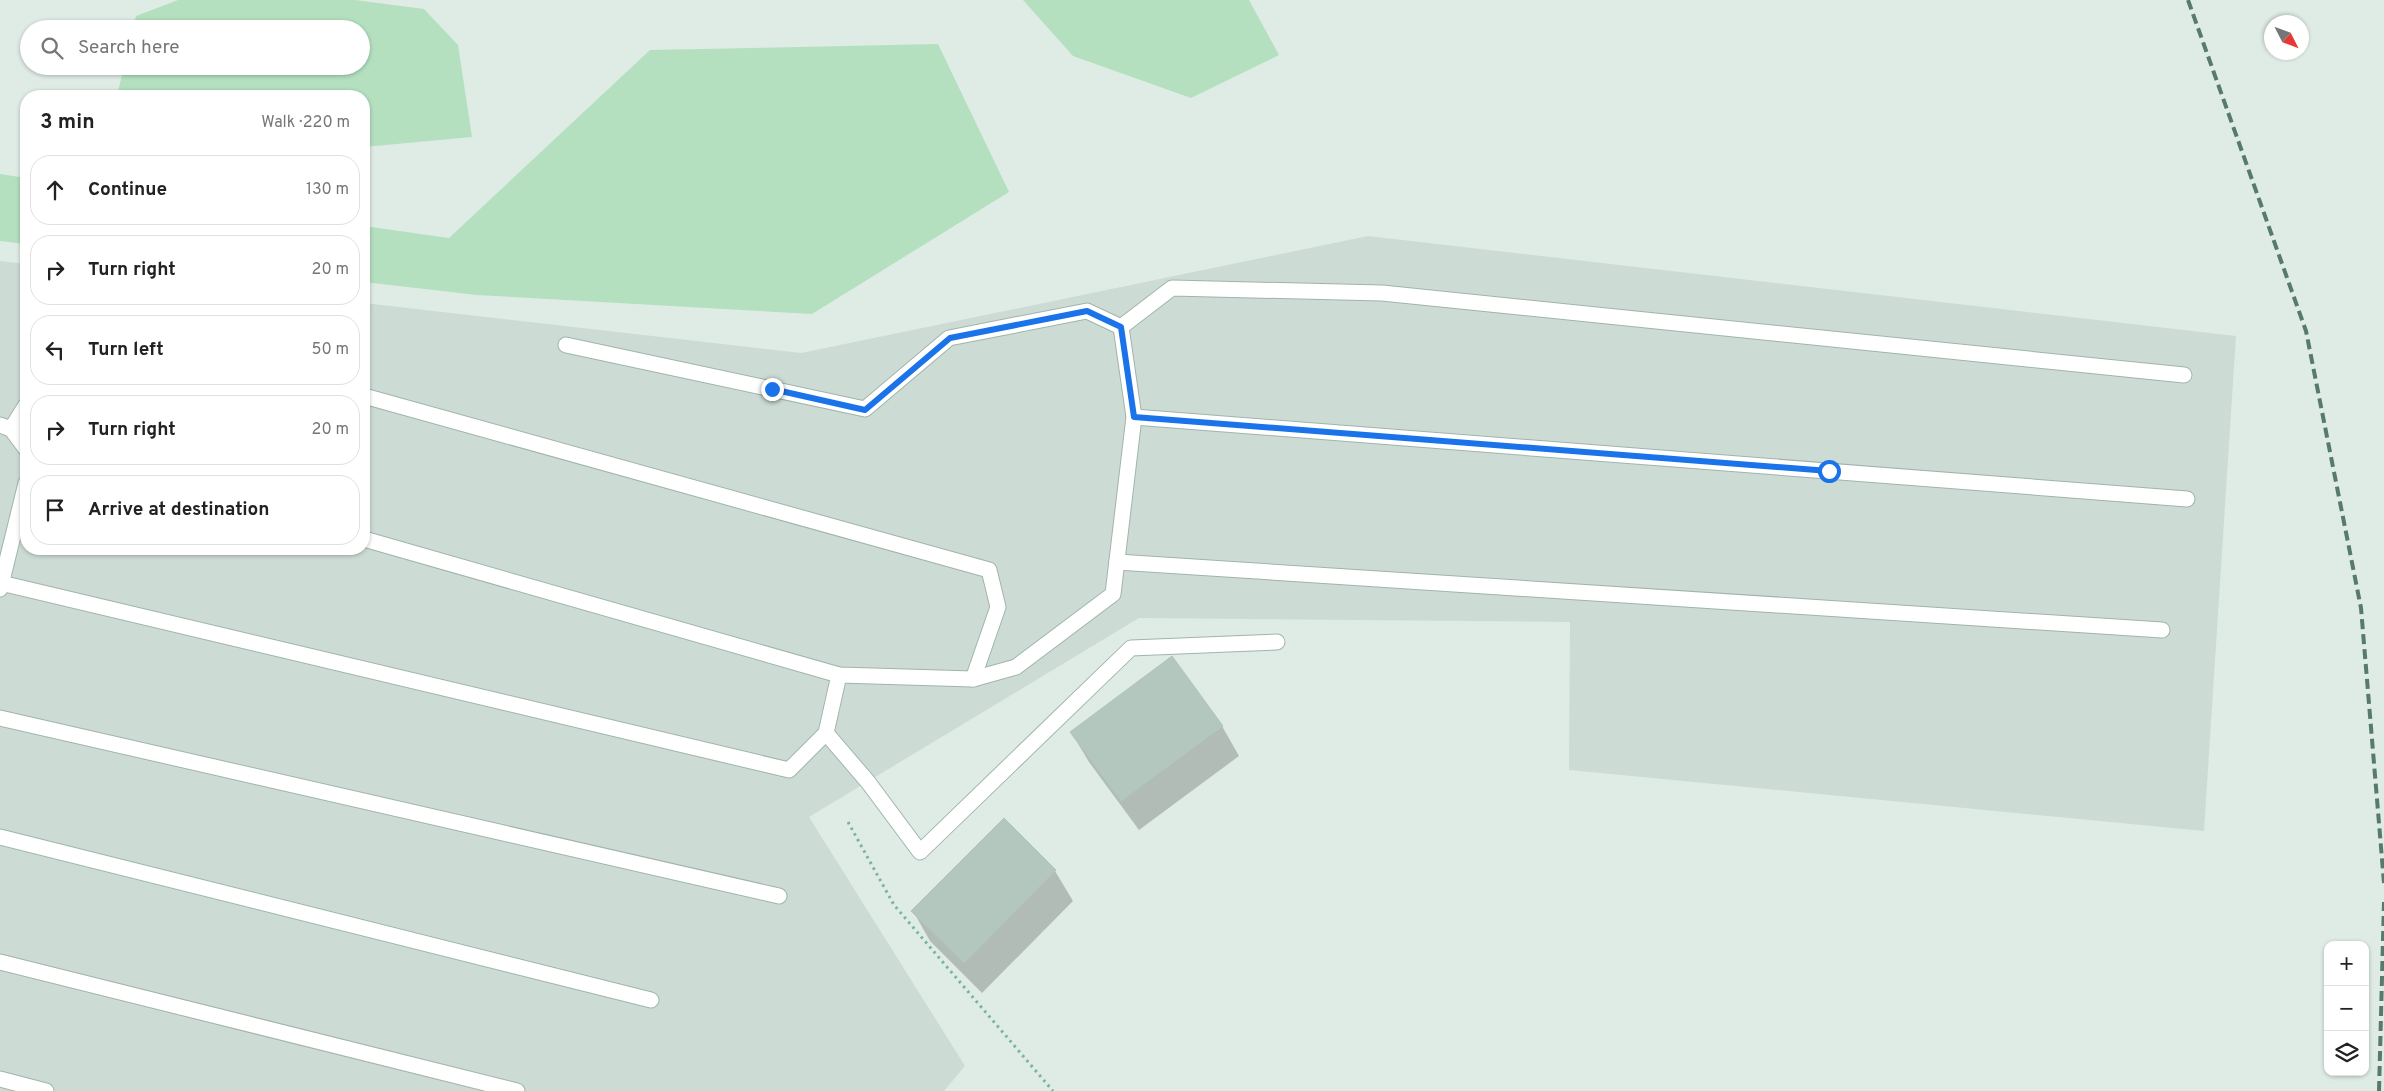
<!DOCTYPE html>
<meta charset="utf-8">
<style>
:root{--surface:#fff;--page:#f6f6f6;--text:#222;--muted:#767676;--line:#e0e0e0}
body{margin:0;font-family:Overpass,sans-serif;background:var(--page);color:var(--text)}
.controls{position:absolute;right:15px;bottom:15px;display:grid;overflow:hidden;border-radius:10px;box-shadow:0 1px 4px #0004}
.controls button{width:45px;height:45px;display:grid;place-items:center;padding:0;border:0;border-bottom:1px solid var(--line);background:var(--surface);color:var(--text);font:25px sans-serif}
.compass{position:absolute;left:2264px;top:15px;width:45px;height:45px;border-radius:50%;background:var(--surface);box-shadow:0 1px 4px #0004;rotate:132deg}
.stop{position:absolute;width:15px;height:15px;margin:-11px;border:4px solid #1a73e8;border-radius:50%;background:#fff}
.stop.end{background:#1a73e8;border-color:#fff;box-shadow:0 1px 5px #0008}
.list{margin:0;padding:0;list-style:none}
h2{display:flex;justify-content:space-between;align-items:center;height:65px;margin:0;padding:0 20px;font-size:21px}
h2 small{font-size:16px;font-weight:400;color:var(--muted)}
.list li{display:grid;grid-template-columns:32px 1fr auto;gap:15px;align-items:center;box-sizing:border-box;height:70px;margin:0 10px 10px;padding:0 10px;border:1px solid var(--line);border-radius:20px}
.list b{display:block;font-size:19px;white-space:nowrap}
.list em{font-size:16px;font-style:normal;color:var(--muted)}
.icon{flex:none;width:28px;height:28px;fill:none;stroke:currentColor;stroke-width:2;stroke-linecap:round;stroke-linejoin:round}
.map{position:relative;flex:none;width:2384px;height:1091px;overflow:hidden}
.search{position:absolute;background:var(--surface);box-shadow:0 1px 4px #0004;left:20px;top:20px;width:350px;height:55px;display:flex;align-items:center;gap:12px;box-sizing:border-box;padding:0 18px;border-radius:28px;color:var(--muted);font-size:19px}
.panel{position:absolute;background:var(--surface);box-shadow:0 1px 4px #0004;left:20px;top:90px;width:350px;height:465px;border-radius:20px}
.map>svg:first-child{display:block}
.built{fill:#ccdcd4}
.green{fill:#b4e0bf}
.shadow{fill:#0003}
.building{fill:#b3c7be;stroke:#b0c6bc}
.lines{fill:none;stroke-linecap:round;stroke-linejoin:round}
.lane-casing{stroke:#a0b4ac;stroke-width:17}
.path{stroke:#7ab3a1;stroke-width:3;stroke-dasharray:2.5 4;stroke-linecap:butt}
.lane{stroke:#fff;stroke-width:15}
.rail{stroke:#577970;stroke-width:4;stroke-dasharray:10 5;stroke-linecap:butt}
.route{stroke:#1a73e8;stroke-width:6}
</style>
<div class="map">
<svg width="2384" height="1091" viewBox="0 0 2384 1091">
<rect width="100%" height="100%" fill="#deece5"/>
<path class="built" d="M1368,236l868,100 -32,495 -635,-61 1,-148 -431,-4 -330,199 156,249 -21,25h-944v-830l26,3v285h338v-246l437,50z"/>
<g class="green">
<path d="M178,0h177l69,9 34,36 14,92 -108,10v-51h-247l7,-30h237v-37h-228l3,-13z"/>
<path d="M1023,0h226l30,55 -88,43 -118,-42z"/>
<path d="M938,44l71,148 -197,122 -335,-19 -113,-13v-56l85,12 201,-188z"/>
<path d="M0,174l26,4v66l-26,-3z"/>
</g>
<g class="shadow">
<path d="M1222,726l17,30 -100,74 -50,-68 -18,-30z"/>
<path d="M1004,819l51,52 18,30 -91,92 -52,-52 -17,-30z"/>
</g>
<g class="building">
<path d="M1172,656l51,70 -102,75 -51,-69z"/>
<path d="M1004,818l52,52 -92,93 -53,-52z"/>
</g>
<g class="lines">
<g class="lane-casing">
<g id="lane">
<path d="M1121,327l51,-39 210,5 802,82"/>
<path d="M566,345l299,64 84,-71 138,-27 34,16 13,90 -21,177 -97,73 -43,12"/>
<path d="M364,396l625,174 9,37 -25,72 -134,-4 -475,-136"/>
<path d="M1134,417l1053,82"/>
<path d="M0,425l11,4 15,-24"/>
<path d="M11,429l15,20"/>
<path d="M1117,562l1045,68"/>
<path d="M1,583l788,187 37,-37"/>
<path d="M0,589l26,-106"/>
<path d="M839,675l-13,58 42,49 52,70 211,-204 146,-6"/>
<path d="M0,718l779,178"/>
<path d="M0,837l651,163"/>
<path d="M0,962l517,129"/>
<path d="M0,1079l46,12"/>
</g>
</g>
<path class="path" d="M848,822l46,83 159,186"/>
<use href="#lane" class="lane"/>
<g class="rail">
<path d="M2188,0l118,331 55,277 23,275"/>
<path d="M2379,1091l5,-189"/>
</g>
</g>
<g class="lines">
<path class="route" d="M772,389l93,21 85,-72 137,-27 34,16 13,90 695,54"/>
</g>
</svg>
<div class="controls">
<button>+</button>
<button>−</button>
<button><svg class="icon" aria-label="layers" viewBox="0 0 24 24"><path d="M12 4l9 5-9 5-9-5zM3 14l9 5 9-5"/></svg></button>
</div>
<svg class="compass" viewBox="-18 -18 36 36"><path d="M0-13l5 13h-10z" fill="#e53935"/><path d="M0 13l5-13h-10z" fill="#767676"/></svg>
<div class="stop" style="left:1829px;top:471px"></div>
<div class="stop end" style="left:772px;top:389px"></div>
<div class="search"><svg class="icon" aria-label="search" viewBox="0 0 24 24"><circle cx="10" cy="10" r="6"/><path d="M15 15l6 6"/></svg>Search here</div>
<section class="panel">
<h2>3 min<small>Walk · 220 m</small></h2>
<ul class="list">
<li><svg class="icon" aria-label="ahead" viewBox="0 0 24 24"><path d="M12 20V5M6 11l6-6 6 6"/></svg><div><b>Continue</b></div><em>130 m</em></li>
<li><svg class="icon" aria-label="right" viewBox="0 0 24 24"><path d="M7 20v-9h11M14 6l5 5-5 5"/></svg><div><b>Turn right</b></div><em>20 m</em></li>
<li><svg class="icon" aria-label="left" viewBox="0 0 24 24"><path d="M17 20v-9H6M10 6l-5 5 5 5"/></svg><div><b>Turn left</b></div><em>50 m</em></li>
<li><svg class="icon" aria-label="right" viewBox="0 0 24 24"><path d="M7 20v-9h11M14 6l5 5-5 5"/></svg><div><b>Turn right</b></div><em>20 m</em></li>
<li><svg class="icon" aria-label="arrive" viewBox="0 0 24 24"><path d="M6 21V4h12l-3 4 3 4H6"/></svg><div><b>Arrive at destination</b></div></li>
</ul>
</section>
</div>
